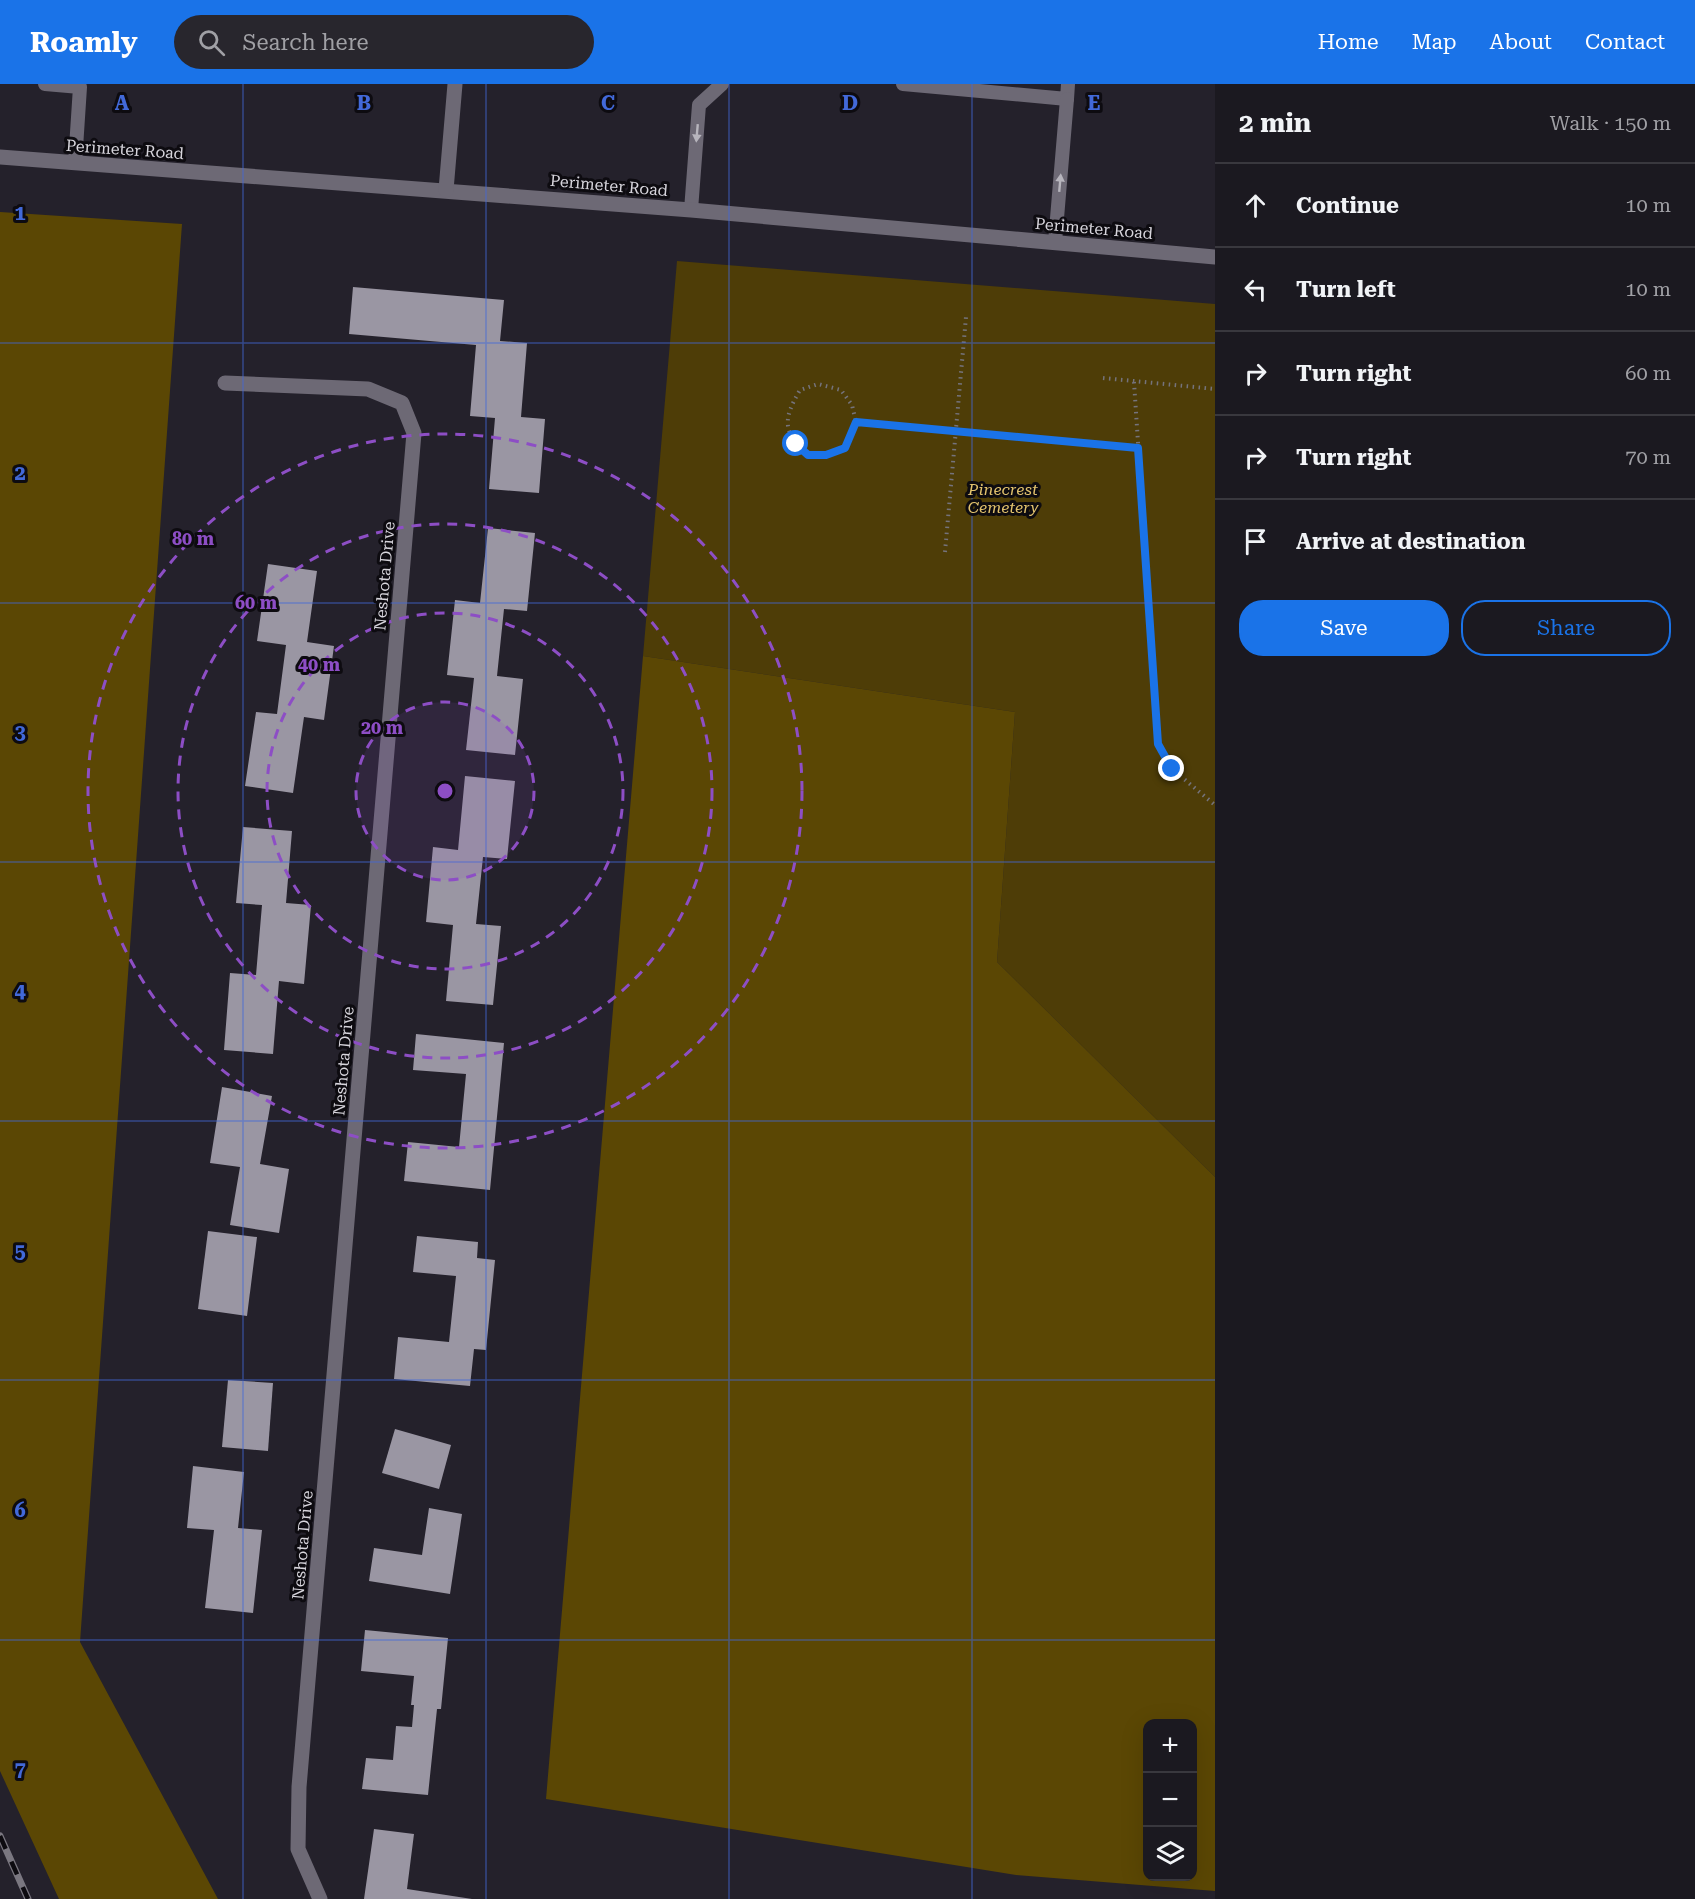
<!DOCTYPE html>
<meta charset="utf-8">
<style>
:root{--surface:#1b1920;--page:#28262d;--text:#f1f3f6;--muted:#a0a0a5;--line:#39383e;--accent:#1a73e8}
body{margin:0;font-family:"Roboto Serif",serif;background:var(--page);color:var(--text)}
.controls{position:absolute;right:18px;bottom:18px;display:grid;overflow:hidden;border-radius:12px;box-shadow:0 6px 24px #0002}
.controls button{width:54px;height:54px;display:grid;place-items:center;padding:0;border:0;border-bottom:2px solid var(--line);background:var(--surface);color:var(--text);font:30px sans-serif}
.stop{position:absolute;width:18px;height:18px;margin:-14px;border:4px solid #1a73e8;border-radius:50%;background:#fff}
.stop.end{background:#1a73e8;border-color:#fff;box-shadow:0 2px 6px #0008}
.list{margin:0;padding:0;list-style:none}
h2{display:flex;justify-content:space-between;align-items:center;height:78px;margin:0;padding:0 24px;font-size:26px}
h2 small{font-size:20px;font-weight:400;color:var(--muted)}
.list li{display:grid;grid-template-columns:39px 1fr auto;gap:18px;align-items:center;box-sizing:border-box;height:84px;padding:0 24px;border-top:2px solid var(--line)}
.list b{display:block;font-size:22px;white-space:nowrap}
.list em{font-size:20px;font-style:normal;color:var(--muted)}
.actions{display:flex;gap:12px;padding:18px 24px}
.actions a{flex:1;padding:14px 0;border:2px solid var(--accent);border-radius:24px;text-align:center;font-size:21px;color:var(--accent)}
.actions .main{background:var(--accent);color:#fff}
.icon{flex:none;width:33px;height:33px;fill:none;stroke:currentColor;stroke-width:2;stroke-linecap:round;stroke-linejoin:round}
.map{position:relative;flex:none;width:1215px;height:1815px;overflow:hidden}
header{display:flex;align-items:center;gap:36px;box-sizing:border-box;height:84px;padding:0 30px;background:var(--accent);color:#fff}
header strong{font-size:28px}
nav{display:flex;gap:33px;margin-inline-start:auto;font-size:21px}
.search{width:420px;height:54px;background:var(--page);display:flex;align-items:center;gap:15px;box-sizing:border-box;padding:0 21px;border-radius:33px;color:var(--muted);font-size:22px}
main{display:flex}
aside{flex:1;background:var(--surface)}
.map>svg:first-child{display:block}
.green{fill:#4e3d07}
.forest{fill:#5b4704;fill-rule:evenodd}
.building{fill:#9a96a3}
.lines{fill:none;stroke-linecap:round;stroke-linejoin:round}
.path{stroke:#75737c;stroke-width:4;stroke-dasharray:1.5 4.5;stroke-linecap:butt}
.service{stroke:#6d6975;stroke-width:14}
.minor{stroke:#6d6975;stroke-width:15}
.rail-casing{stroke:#7a7780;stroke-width:7}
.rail{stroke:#0d0b10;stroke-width:4.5;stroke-dasharray:14;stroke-linecap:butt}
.oneway{fill:#b7b5bd}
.route{stroke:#1a73e8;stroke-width:8}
.grid{fill:none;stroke:#4269d9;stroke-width:1.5;stroke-opacity:0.55}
.ring{fill:none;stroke:#8d4ec5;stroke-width:3;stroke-dasharray:10 8}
.labels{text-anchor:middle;stroke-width:6;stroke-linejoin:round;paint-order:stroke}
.street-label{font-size:16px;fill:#d7d5dc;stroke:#0d0b10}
.park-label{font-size:16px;font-style:italic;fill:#e2c26d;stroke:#0d0b10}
.grid-label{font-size:20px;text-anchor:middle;font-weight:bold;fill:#4269d9;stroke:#0d0b10;stroke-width:6;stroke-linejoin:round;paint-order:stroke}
.centre{fill:#8d4ec5;stroke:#0d0b10;stroke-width:3}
.ring-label{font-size:18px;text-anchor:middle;font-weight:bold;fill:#8d4ec5;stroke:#0d0b10;stroke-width:6;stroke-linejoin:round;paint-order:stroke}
</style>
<header>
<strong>Roamly</strong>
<div class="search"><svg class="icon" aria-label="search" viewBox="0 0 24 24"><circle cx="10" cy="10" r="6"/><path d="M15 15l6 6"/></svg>Search here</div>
<nav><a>Home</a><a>Map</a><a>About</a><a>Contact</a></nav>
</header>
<main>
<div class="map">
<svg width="1215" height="1815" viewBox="0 0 1215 1815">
<rect width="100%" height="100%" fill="#24212b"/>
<path class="green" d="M677,177l538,43v873l-218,-215 18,-250 -372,-56z"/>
<g class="forest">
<path d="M0,128l182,12 -102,1418 138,257h-159l-59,-128z"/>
<path d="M643,572l372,56 -18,250 218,215v714l-199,-16 -470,-76zM1148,1640h44v152h-44z"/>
</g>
<g class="building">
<path d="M353,203l151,13 -4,41 27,2 -6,74 24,2 -6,74 -50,-4 6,-71 -25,-2 6,-71 -127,-11z"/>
<path d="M488,444l47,5 -8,78 -23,-2 -7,67 26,3 -8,76 -49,-5 8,-72 -27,-3 8,-75 25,3z"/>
<path d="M268,480l49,7 -10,71 27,4 -10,74 -20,-3 -11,76 -48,-7 11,-74 21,2 9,-69 -29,-4z"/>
<path d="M465,692l50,5 -8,78 -24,-2 -7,67 25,2 -8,79 -47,-4 7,-76 -27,-3 7,-75 25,3z"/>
<path d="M243,743l49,4 -6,72 25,2 -7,79 -25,-3 -6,73 -49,-4 6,-77 26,2 6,-70 -26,-2z"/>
<path d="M416,950l88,9 -14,147 -86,-9 4,-39 51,5 7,-73 -53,-4z"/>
<path d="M222,1003l50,9 -12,68 29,5 -10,64 -49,-8 10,-58 -30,-4z"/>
<path d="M208,1147l49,6 -10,79 -49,-7z"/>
<path d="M417,1152l61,6 -1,16 18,2 -9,90 -12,-1 -4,37 -76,-7 4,-42 51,5 7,-66 -43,-4z"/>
<path d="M228,1296l45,3 -5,68 -46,-4z"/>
<path d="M395,1345l56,16 -12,44 -57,-16z"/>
<path d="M193,1382l51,6 -6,56 24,2 -9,83 -48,-5 9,-78 -27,-2z"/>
<path d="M429,1424l33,6 -12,80 -81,-13 5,-33 48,7z"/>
<path d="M365,1546l83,8 -7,71h-4l-9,86 -66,-6 4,-31 27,2 3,-34 16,1 2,-22h-3l3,-29 -53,-5z"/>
<path d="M374,1745l40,5 -7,55 65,10h-108z"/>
</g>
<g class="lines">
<g class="path">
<path d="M1103,294l112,11"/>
<path d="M1134,298l24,362 14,25 43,36"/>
<path d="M856,338l-11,26 -19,7h-18c-26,-23 -25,-36 -8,-65l18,-6 23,6 11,15 4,17 282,27"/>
<path d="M945,468l21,-235"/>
</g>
<g class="service">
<path d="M45,0l35,3 -5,76"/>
<path d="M903,0l164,15 1,-15"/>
<path d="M691,126l8,-105 23,-21"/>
<path d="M1055,158l12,-143"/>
</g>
<g class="minor">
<path d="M0,73l691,53 524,47"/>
<path d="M446,106l9,-106"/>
<path d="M225,299l143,6 34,14 12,30 -115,1354 -1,62 22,50"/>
</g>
<g class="rail-casing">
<path id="rail" d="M0,1752l28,63"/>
</g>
<use href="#rail" class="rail"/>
</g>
<defs><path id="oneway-solid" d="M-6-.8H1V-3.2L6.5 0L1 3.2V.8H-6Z" transform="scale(1.5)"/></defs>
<g class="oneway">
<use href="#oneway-solid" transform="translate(697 49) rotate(95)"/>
<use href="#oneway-solid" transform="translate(1060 99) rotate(-85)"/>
</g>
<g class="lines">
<path class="route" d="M796,360l12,11h18l19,-7 11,-26 282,26 20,296 14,25"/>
</g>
<path class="grid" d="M243,0v1815M486,0v1815M729,0v1815M972,0v1815M0,259h1215M0,519h1215M0,778h1215M0,1037h1215M0,1296h1215M0,1556h1215"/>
<circle cx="445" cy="707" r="89" fill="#8d4ec5" fill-opacity=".12"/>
<g class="ring">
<circle cx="445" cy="707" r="89"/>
<circle cx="445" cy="707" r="178"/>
<circle cx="445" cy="707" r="267"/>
<circle cx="445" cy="707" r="357"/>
</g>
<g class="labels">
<g class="street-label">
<text transform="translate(125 65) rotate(4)" y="6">Perimeter Road</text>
<text transform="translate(609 101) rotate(5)" y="6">Perimeter Road</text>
<text transform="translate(1094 144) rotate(5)" y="6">Perimeter Road</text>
<text transform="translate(384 492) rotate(-85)" y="6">Neshota Drive</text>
<text transform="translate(343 977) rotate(-85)" y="6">Neshota Drive</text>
<text transform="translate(302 1461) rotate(-85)" y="6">Neshota Drive</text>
</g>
<g class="park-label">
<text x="1003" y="411">Pinecrest<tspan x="1003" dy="18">Cemetery</tspan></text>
</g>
</g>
<g class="grid-label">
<text x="122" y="26">A</text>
<text x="364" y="26">B</text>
<text x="608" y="26">C</text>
<text x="850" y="26">D</text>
<text x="1094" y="26">E</text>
<text x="20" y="136">1</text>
<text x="20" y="396">2</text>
<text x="20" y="655">3</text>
<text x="20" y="914">4</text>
<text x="20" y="1174">5</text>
<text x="20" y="1433">6</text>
<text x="20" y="1692">7</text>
</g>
<circle cx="445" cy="707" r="9" class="centre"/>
<g class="ring-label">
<text x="193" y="461">80 m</text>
<text x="256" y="525">60 m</text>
<text x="319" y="587">40 m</text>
<text x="382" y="650">20 m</text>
</g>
</svg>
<div class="controls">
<button>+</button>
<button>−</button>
<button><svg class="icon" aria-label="layers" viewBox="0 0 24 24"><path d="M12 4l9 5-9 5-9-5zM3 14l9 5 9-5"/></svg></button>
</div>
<div class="stop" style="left:796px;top:360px"></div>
<div class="stop end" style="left:1172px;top:685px"></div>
</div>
<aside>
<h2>2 min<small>Walk · 150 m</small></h2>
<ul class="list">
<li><svg class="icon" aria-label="ahead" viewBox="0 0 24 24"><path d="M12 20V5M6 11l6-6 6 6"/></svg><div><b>Continue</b></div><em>10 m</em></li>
<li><svg class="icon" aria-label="left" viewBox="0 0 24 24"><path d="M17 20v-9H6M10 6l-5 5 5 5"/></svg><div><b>Turn left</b></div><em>10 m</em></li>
<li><svg class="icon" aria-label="right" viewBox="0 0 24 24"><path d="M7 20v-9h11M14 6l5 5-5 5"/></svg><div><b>Turn right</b></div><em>60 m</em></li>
<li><svg class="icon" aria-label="right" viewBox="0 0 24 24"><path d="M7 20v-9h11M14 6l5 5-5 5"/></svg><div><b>Turn right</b></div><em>70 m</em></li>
<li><svg class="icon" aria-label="arrive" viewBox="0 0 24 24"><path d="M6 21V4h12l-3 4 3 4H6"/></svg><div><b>Arrive at destination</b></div></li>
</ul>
<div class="actions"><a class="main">Save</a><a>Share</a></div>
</aside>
</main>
